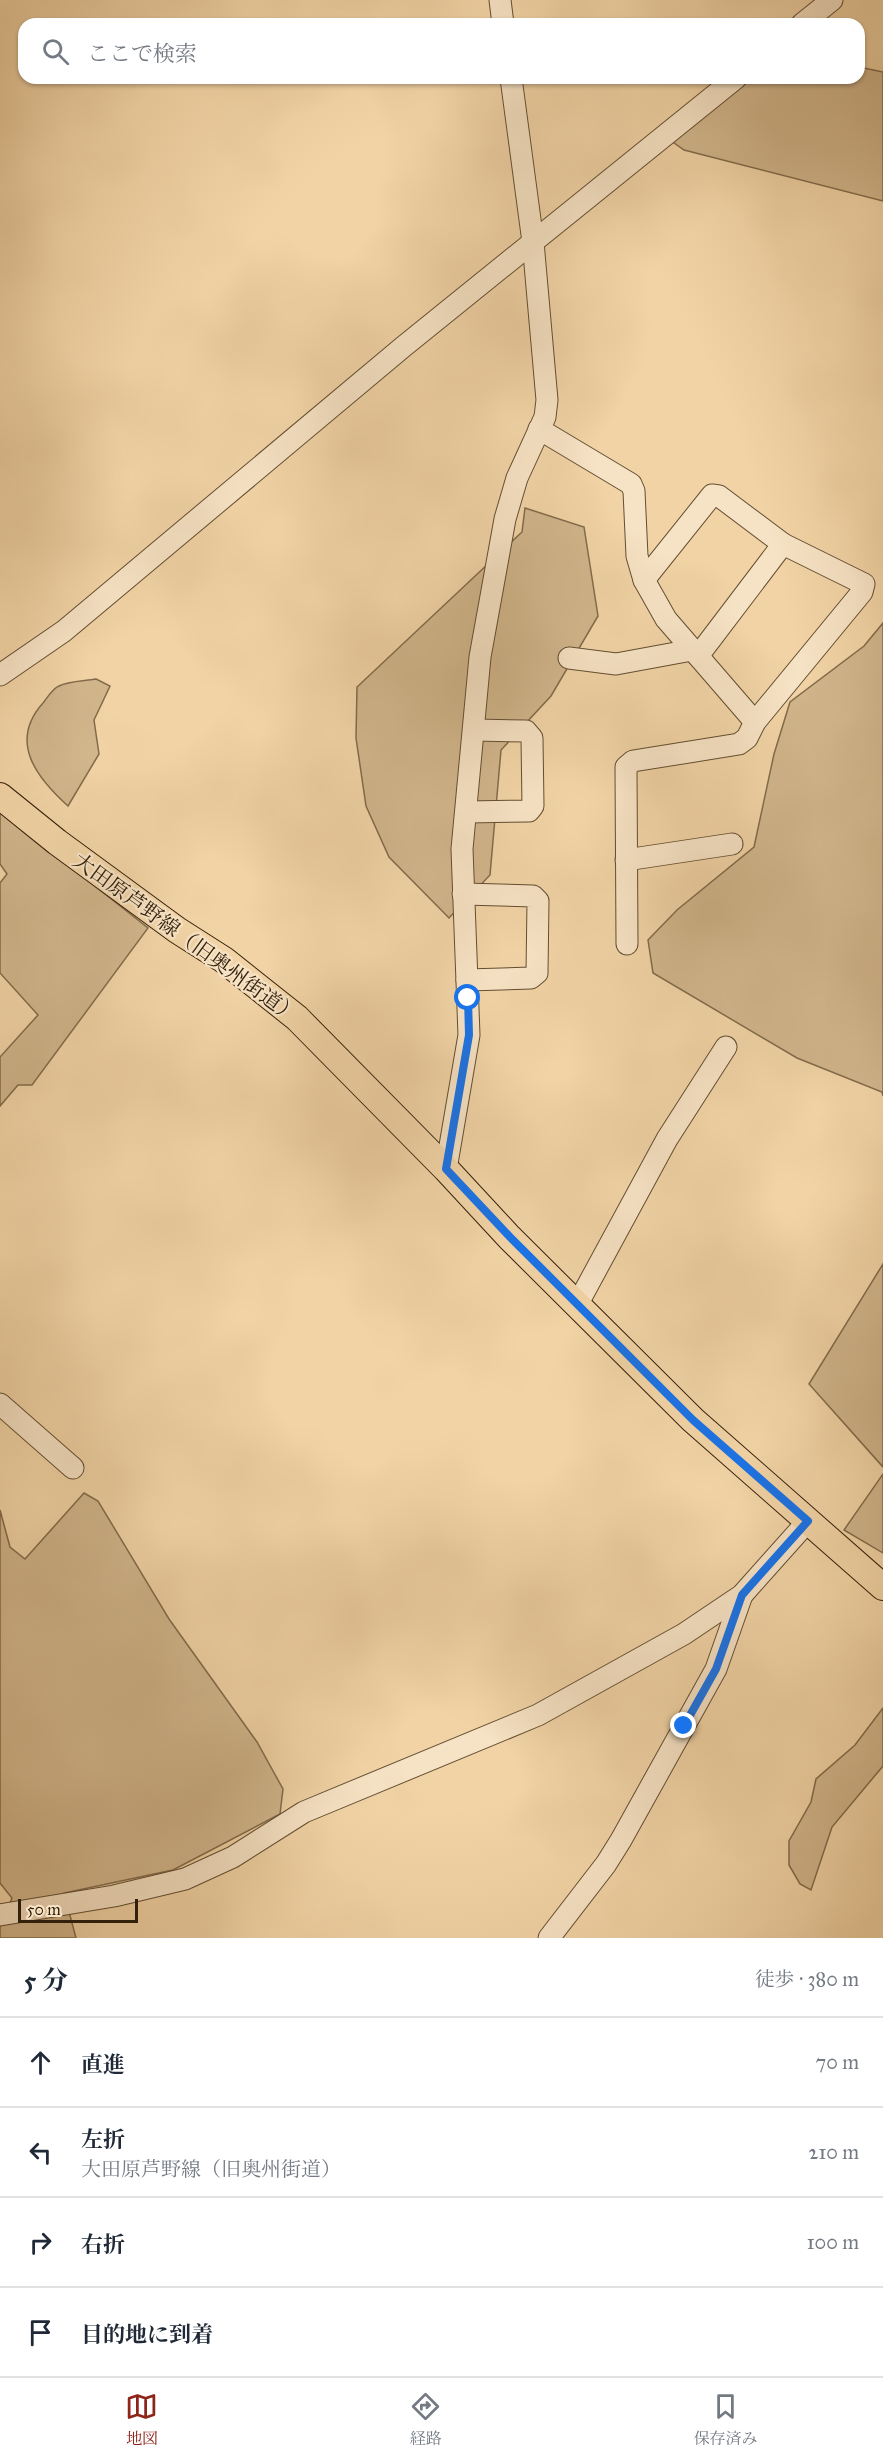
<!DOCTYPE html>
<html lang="ja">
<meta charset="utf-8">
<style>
:root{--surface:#fff;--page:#f2f2f3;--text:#1f2937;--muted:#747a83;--line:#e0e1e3;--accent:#8f2418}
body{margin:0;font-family:"IM FELL Great Primer","Noto Serif JP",serif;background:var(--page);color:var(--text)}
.scale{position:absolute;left:18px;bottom:15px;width:120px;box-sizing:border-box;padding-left:6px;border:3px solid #34210b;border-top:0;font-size:16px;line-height:21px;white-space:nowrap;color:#34210b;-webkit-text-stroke:4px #f6e2c4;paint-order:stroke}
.stop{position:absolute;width:18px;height:18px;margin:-14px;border:4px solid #1a73e8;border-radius:50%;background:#fff}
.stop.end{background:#1a73e8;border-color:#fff;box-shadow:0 2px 6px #0008}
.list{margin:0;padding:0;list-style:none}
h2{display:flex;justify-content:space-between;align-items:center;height:78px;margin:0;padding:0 24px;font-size:26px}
h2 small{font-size:20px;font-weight:400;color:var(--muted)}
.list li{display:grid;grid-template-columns:39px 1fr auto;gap:18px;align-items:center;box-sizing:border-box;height:90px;padding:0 24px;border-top:2px solid var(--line)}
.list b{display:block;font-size:22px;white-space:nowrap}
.list p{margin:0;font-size:20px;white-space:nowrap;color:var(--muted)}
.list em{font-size:20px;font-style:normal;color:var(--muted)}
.icon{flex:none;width:33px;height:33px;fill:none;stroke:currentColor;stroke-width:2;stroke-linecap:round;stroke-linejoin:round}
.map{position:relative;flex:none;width:883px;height:1938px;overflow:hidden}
.search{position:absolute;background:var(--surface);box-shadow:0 2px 4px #0004;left:18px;right:18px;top:18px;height:66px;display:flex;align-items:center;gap:15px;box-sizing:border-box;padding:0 21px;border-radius:18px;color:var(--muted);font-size:22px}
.sheet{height:438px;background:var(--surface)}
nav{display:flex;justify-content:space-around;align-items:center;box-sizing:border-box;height:84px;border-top:2px solid var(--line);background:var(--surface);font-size:16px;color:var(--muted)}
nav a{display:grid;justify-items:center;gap:3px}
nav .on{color:var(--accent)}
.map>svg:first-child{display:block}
.green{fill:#d1b58b;stroke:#826b4b;stroke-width:1.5}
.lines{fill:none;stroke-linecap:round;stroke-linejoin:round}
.minor-casing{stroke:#634e32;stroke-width:23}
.major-casing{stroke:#34210b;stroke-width:28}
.minor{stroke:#f6e2c4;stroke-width:21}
.major{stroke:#f1d3a5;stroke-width:26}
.route{stroke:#1a73e8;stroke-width:8}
.labels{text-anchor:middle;stroke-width:4.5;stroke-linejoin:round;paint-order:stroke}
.street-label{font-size:21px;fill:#34210b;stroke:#f6e2c4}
</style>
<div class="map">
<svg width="883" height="1938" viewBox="0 0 883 1938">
<rect width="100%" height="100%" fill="#f1d3a5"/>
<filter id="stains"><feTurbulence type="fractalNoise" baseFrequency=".00333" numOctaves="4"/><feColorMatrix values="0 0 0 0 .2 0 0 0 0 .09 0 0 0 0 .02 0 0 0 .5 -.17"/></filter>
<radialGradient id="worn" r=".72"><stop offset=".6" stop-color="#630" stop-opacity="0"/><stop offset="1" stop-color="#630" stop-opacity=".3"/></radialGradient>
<g class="green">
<path d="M859,67l24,5v129l-199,-51 -14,-10 69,-62h120z"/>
<path d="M525,508l59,19 14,89 -47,80 -50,54 -11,125 -41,43 -60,-61 -23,-51 -10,-68 1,-51 165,-155z"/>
<path d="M883,623v473l-1,-4 -85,-34 -144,-85 -5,-33 29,-30 77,-63 20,-93 16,-52 74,-56z"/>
<path d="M96,679l14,7 -16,34 5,34 -31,52c-31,-28 -60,-64 -25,-103 4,-5 10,-15 16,-17 9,-5 26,-5 37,-7z"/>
<path d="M0,811l148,117 -116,157h-14l-18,21v-49l38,-42 -38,-42v-90l7,-9 -7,-10z"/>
<path d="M883,1264v203l-74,-83z"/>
<path d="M883,1474v79l-39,-23z"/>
<path d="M84,1493l14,8 71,118 88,123 26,47 -3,25 -107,56 -109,23 12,45h-76v-11l12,-29 -12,-15v-373l10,37 15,12z"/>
<path d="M883,1708v58l-51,61 -21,63 -11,-6 -11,-19v-24l22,-39 5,-23 39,-34z"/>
</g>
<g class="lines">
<g class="minor-casing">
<g id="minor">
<path d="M500,0l3,24"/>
<path d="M802,24l30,-24"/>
<path d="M539,429l92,55 3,7 3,65 7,24 22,39 89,103"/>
<path d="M644,580l68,-85 7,1 64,48"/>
<path d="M569,658l47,6 76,-14"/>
<path d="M0,675l64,-44 339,-284 333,-269"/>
<path d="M466,812l63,-1 4,-5 -1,-68 -6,-7 -52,-1"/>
<path d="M626,860l106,-16"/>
<path d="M463,894l70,2 5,5 -1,72 -6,5 -64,2"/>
<path d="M627,944l-1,-177 7,-6 106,-17 8,-6 8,-16 107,-130 2,-8 -81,-40 -85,112"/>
<path d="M446,1169l23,-134 -7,-186 18,-192 25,-138 12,-41 28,-61 2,-17 -14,-158 -22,-164"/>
<path d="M577,1305l90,-166 59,-92"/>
<path d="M0,1404l73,64"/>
<path d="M0,1915l114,-19 71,-17 48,-22 71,-45 234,-97 146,-81 58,-39 66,-74"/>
<path d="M549,1938l57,-74 15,-24 95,-171 26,-74"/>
</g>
</g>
<g class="major-casing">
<path id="major" d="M0,796l57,46 120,88 47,30 73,58 149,151 63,68 184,183 190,167"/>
</g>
<use href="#minor" class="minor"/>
<use href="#major" class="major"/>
</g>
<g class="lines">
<path class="route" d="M468,998l1,37 -23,134 64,68 183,183 115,101 -66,74 -26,74 -32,57"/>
</g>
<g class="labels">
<g class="street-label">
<text transform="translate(186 938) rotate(36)" y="7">大田原芦野線（旧奥州街道）</text>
</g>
</g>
<rect width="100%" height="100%" filter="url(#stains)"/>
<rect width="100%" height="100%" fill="url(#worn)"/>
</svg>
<div class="scale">50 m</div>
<div class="stop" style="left:468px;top:998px"></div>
<div class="stop end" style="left:684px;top:1726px"></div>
<div class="search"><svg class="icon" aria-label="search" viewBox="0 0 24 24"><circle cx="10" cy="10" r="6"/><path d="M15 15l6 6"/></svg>ここで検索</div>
</div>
<section class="sheet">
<h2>5 分<small>徒歩 · 380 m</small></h2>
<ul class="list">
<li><svg class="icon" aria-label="ahead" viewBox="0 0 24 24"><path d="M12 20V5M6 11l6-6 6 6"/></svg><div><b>直進</b></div><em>70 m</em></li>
<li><svg class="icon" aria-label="left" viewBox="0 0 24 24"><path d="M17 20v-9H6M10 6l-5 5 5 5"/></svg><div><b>左折</b><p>大田原芦野線（旧奥州街道）</p></div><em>210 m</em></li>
<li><svg class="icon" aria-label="right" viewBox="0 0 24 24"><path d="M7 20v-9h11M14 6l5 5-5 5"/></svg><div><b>右折</b></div><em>100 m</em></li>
<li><svg class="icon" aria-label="arrive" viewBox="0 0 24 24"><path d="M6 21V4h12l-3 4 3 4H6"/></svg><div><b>目的地に到着</b></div></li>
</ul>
</section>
<nav>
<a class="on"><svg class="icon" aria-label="map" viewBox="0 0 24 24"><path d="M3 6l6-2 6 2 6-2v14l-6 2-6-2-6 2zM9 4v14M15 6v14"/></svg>地図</a>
<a><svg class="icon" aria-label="directions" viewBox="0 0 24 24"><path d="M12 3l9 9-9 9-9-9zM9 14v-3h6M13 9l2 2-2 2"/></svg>経路</a>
<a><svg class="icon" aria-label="saved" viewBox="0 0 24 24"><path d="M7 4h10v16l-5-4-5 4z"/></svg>保存済み</a>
</nav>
